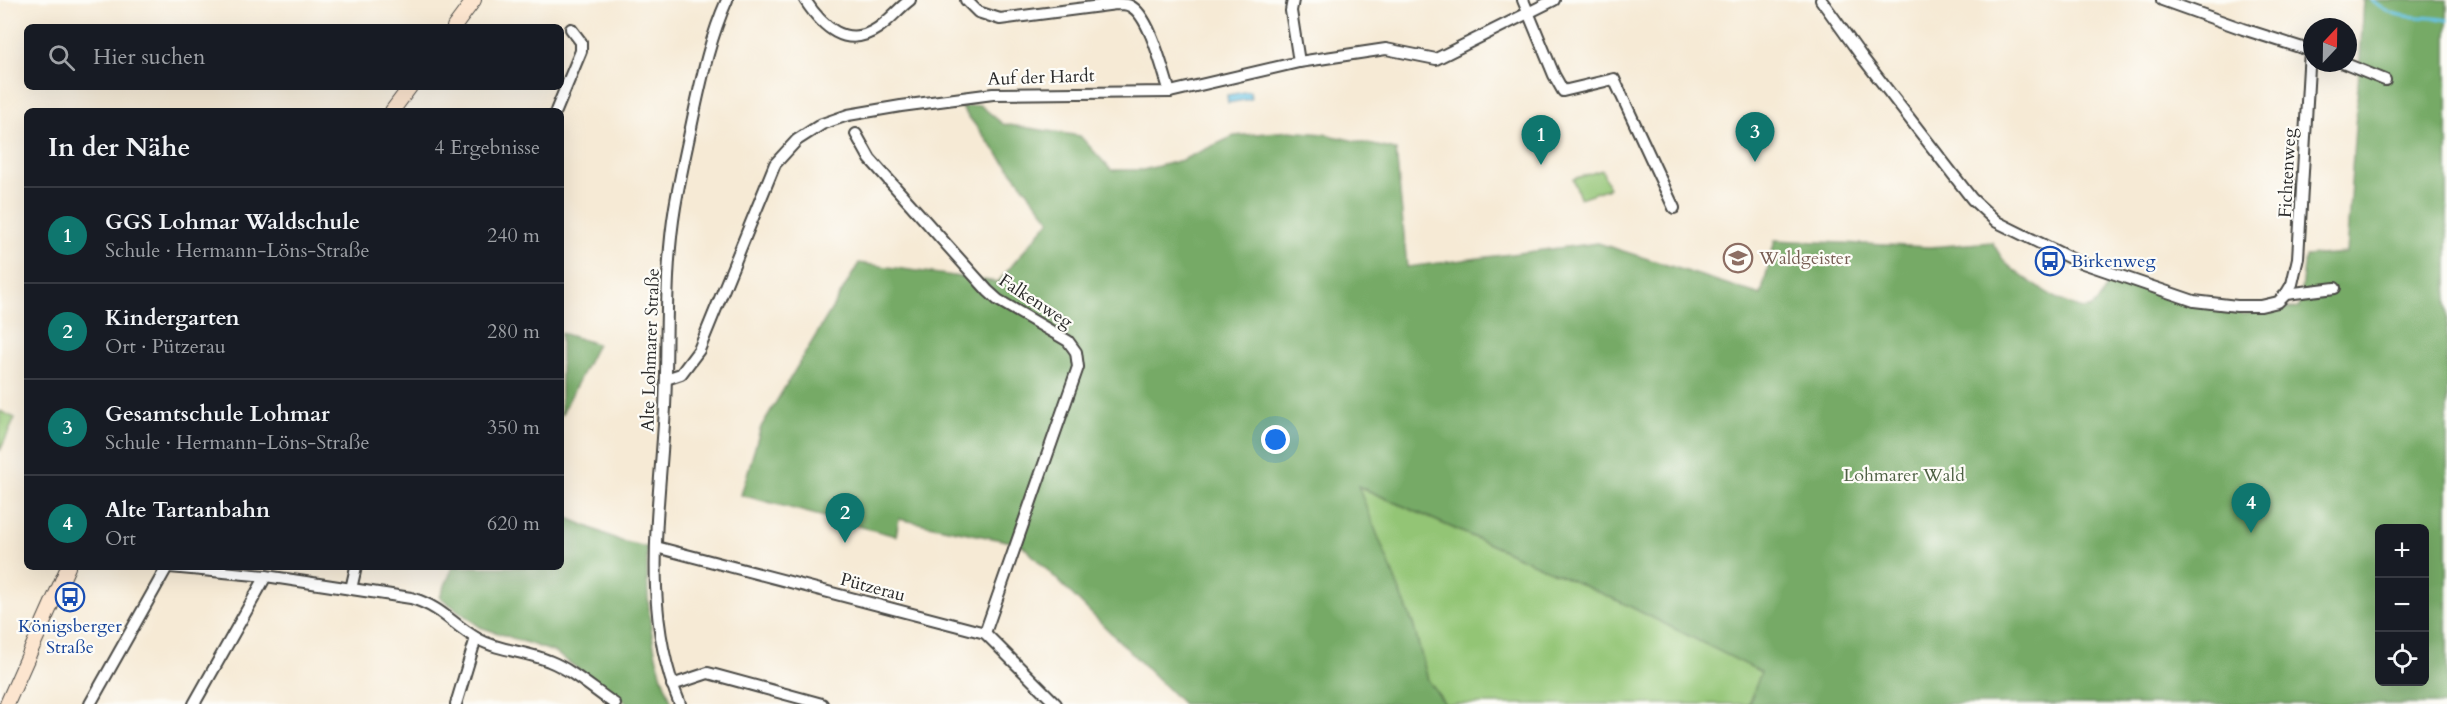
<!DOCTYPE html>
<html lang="de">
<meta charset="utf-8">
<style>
:root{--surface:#171b24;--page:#20242c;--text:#f1f3f6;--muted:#9ea1a6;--line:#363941;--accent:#0f766e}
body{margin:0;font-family:Cardo,serif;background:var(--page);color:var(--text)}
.controls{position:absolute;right:18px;bottom:18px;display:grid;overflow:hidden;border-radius:9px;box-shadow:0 6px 24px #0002}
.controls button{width:54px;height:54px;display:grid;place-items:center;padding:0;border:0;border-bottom:2px solid var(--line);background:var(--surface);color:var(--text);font:30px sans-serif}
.compass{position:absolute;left:2303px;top:18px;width:54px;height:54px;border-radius:50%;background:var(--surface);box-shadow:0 6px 24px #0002;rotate:22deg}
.you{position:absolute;left:1276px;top:440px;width:21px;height:21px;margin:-15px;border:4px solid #fff;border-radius:50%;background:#1a73e8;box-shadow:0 0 0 9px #1a73e833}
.badge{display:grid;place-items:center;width:39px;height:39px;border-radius:50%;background:var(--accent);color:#fff;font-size:20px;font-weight:700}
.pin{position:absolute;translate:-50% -50px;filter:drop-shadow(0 2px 3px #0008)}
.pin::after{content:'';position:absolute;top:32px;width:21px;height:18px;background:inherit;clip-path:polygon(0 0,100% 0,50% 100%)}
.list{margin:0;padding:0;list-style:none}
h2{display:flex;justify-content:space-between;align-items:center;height:78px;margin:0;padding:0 24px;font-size:26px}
h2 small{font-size:20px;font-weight:400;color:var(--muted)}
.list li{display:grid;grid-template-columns:39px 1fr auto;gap:18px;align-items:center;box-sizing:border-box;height:96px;padding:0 24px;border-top:2px solid var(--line)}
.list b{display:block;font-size:22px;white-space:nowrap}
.list p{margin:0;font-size:20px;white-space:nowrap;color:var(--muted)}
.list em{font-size:20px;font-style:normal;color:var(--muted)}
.icon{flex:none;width:33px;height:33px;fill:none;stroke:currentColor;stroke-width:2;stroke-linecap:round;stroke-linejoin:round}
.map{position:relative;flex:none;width:2447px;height:704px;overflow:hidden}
.search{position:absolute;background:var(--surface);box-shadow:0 6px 24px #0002;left:24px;top:24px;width:540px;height:66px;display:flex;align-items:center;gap:15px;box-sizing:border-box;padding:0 21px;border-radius:9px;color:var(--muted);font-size:22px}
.panel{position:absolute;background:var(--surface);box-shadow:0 6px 24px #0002;left:24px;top:108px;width:540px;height:462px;border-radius:9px}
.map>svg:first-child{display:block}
.green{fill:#93c575;stroke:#5f7850;stroke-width:1.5}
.forest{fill:#76aa66;stroke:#506a48;stroke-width:1.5;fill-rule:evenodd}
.water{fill:#67c4e5;stroke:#497888;stroke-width:1.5}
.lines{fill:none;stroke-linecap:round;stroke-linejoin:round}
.stream{stroke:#67c4e5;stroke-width:3}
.street-casing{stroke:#494844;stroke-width:14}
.secondary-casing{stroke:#494844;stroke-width:16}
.street{stroke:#fff;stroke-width:10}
.secondary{stroke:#fce5cf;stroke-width:14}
.labels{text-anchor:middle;stroke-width:4.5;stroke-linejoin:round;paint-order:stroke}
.street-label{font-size:18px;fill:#2b2b2b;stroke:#fdfcf7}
.education-label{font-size:18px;fill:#785e54;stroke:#fdfcf7;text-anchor:start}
.transit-label{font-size:18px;fill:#164399;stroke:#fdfcf7;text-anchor:start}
.park-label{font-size:18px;fill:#4f6145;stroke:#fdfcf7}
</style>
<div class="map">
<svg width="2447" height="704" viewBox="0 0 2447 704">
<rect width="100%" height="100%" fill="#fdfcf7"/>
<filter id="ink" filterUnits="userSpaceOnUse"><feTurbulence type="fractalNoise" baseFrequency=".0167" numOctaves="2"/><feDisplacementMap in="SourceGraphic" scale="12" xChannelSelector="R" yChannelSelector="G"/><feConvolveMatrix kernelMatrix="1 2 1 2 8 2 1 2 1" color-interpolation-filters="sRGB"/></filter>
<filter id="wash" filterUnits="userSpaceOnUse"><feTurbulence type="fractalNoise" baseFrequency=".008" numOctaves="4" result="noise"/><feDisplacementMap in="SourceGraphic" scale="24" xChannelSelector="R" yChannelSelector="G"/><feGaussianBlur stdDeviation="1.35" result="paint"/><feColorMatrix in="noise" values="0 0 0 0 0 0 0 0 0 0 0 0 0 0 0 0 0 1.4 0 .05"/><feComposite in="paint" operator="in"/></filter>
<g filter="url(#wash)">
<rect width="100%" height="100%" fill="#f6ead5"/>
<g class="green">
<path d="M1602,170l7,18 -29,10 -7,-19z"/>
<path d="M0,411l15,7 -15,33z"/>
<path d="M1357,486l266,117 139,69 -13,32h-304l-17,-24 -15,-56z"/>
</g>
<g class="forest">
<path d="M2362,0h85v704h-698l12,-32 -138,-69 -265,-117 55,138 15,56 17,24h-262l-162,-160 -122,-25 -3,17 -155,-41 20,-68 98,-164 139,19 52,-62 -89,-113 19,-2 23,19 77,12 31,34h32l39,-10 52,-24 55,-5 35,3 72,16 11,117 191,-24 163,52 14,-55 155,7 62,-5c5,7 9,17 16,23 12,11 67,49 81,43 13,-6 16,-19 21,-31l58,22 75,15 56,-7 6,-51 41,-3 18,-252zM2380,528h44v154h-44z"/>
<path d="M561,333l36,11 -36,72z"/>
<path d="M561,515l60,26 26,6c0,41 1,87 14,126 3,11 8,21 11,31h-44l-74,-52 -74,-25 -40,-30 13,-30h108z"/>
</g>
<path class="water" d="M1250,91l1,8 -23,4 -1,-8z"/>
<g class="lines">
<path class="stream" d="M2372,0c26,23 44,14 75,20"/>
</g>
</g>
<g filter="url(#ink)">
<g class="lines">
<g class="street-casing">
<g id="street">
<path d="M805,0c17,26 41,50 73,28 12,-8 21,-20 32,-28"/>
<path d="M966,0l12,12 22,7 116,-15c5,0 11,0 14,2 20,9 33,66 40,86"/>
<path d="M1293,0l-2,11 8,51"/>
<path d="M1523,0l31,75 9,16 51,-12 60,129"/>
<path d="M1821,0l41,57 110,142 25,23 77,38 120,41 43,5h24l17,-4 8,-8 49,-6"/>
<path d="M2162,0l81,29 69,22"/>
<path d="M2343,63l42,17"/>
<path d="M556,111l25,-60v-9l-10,-13"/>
<path d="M856,134l14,25 118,132 10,9 70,41 8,11 2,15 -93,266"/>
<path d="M2286,294l6,-10 6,-26 12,-208"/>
<path d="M666,379l15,-5 18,-24 76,-186 22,-24 25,-16 26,-9 53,-9 92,-12 177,-2 129,-30 87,-13 50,10 118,-59"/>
<path d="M656,547l329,86 71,71"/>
<path d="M170,567l96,9 145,22c33,10 40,26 67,41 21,12 48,12 71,22 23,9 45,29 66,43"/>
<path d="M351,589l5,-22"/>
<path d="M672,685l36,-12 114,31"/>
<path d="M90,704l77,-137"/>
<path d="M194,704l72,-128"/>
<path d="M456,704l20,-66"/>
<path d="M680,704c-40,-94 -20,-198 -15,-297 3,-66 -1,-134 10,-200 5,-30 12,-60 18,-89 9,-41 17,-80 34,-118"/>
</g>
</g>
<g class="secondary-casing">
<g id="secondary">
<path d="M454,27l20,-27"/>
<path d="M392,111l18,-24"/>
<path d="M7,704l61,-137"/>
</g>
</g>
<use href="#street" class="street"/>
<use href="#secondary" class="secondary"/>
</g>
</g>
<defs>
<g id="school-ring" transform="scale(1.5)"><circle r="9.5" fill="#fdfcf7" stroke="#8d6e63" stroke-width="1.5"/><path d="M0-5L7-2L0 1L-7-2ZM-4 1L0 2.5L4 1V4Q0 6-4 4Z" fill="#8d6e63"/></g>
<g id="bus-ring" transform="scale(1.5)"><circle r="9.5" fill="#fdfcf7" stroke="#1a4fb4" stroke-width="1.5"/><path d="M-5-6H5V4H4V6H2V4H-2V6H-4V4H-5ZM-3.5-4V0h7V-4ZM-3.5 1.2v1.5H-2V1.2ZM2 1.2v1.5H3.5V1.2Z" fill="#1a4fb4"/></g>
</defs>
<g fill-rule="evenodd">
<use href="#school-ring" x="1738" y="258"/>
<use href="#bus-ring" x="2050" y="261"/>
<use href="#bus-ring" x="70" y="597"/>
</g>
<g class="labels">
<g class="street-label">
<text transform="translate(1041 77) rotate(-2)" y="6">Auf der Hardt</text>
<text transform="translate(2287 173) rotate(-87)" y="6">Fichtenweg</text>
<text transform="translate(1036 301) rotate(33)" y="6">Falkenweg</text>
<text transform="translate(650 350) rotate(-88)" y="6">Alte Lohmarer Straße</text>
<text transform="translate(873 587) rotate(15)" y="6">Pützerau</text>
</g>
<g class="education-label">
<text x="1759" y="264">Waldgeister</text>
</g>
<g class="transit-label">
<text x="2071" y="267">Birkenweg</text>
<text x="70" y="632" text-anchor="middle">Königsberger<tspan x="70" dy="21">Straße</tspan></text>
</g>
<g class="park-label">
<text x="1904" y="481">Lohmarer Wald</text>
</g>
</g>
</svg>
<div class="controls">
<button>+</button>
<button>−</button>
<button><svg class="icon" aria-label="locate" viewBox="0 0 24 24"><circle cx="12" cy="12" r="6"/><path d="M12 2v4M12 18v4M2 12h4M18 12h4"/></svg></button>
</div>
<svg class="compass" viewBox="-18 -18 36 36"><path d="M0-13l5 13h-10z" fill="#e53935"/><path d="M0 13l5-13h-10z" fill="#9ea1a6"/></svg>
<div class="you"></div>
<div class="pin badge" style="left:1541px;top:165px">1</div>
<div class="pin badge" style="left:845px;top:543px">2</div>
<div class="pin badge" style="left:1755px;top:162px">3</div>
<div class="pin badge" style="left:2251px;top:533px">4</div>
<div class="search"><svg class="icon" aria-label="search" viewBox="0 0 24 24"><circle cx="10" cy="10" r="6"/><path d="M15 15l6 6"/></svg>Hier suchen</div>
<section class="panel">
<h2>In der Nähe<small>4 Ergebnisse</small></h2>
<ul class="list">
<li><span class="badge">1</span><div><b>GGS Lohmar Waldschule</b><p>Schule · Hermann-Löns-Straße</p></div><em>240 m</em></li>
<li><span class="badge">2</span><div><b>Kindergarten</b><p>Ort · Pützerau</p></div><em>280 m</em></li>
<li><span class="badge">3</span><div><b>Gesamtschule Lohmar</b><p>Schule · Hermann-Löns-Straße</p></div><em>350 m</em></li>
<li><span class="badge">4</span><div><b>Alte Tartanbahn</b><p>Ort</p></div><em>620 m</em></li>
</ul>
</section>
</div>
